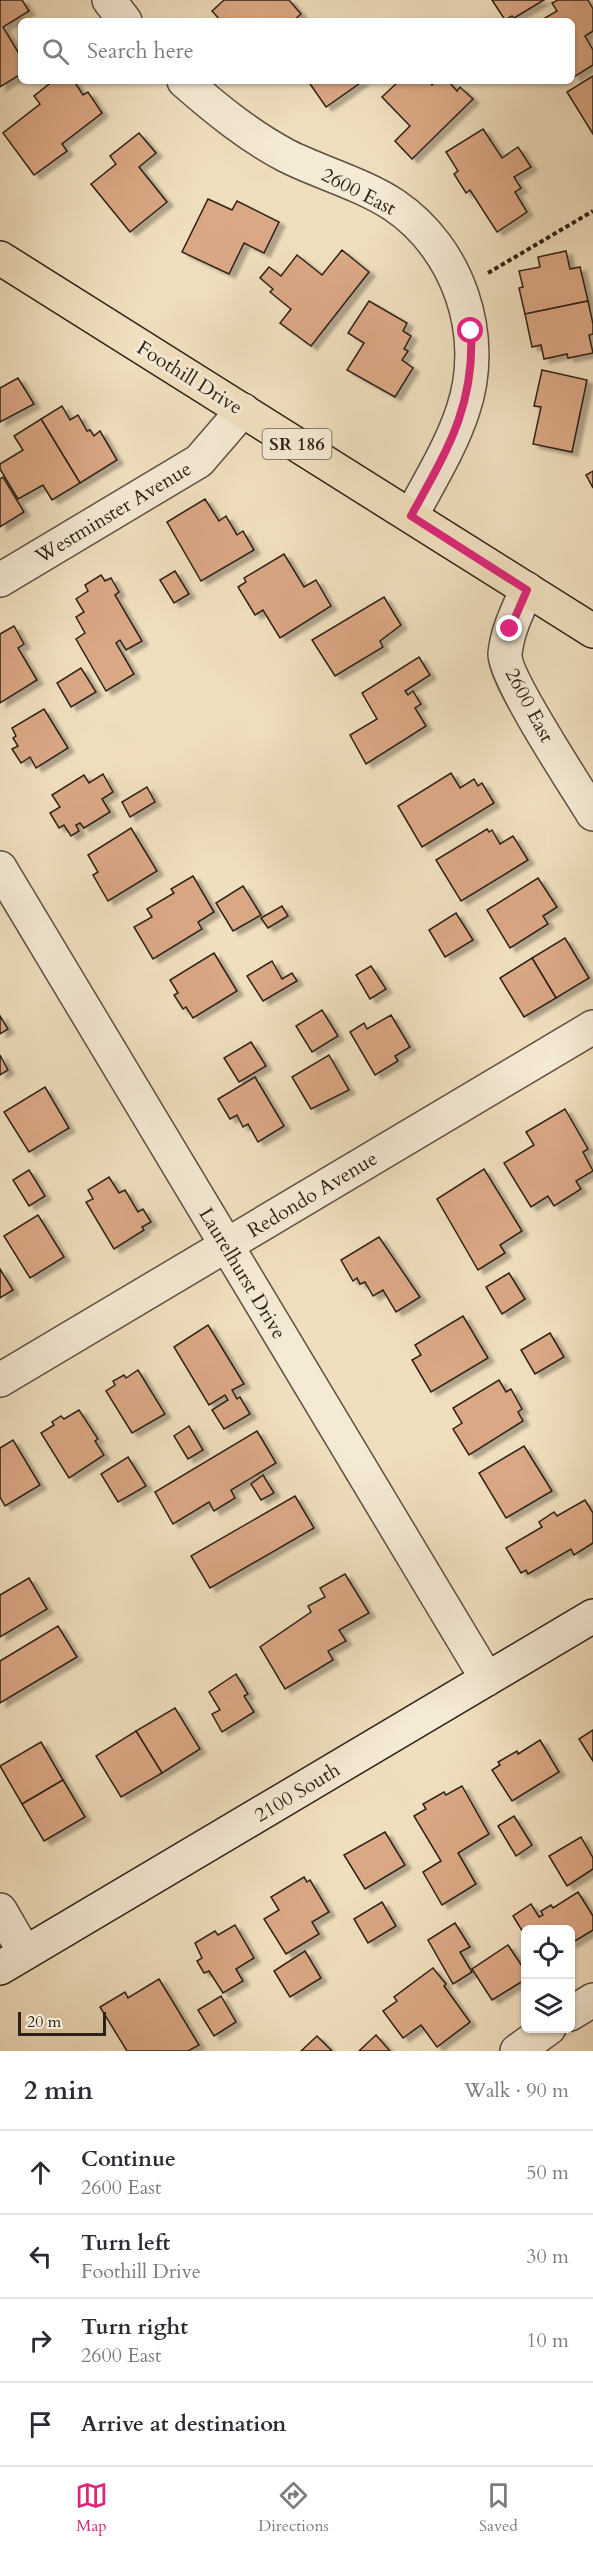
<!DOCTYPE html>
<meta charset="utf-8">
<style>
:root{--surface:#fff;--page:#f7f7f7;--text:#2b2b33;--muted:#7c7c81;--line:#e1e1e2;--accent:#db2777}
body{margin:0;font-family:Cardo,serif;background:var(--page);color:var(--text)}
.controls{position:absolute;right:18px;bottom:18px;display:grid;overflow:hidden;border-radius:9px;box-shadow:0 2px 4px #0004}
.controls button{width:54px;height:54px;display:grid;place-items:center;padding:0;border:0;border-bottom:2px solid var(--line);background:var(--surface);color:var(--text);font:30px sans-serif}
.scale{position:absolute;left:18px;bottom:15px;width:88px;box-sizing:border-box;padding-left:6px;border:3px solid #2d2117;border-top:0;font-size:16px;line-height:21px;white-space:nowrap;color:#2d2117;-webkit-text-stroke:4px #f5ead5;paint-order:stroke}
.stop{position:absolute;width:18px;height:18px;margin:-14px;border:4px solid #db2777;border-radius:50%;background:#fff}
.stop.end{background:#db2777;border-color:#fff;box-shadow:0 2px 6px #0008}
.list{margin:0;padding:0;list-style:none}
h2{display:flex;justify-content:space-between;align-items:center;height:78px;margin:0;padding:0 24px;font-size:26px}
h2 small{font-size:20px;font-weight:400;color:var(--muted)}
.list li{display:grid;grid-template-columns:39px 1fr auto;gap:18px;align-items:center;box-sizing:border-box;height:84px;padding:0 24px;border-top:2px solid var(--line)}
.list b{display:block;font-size:22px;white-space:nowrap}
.list p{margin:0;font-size:20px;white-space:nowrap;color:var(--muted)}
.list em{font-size:20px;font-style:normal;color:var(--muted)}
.icon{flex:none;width:33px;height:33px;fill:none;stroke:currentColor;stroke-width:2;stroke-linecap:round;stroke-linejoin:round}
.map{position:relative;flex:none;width:593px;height:2051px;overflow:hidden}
.search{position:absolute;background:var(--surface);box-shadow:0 2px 4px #0004;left:18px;right:18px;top:18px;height:66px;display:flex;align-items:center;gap:15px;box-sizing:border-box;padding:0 21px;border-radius:9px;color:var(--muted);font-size:22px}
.sheet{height:414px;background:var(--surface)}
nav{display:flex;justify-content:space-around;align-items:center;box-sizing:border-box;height:84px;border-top:2px solid var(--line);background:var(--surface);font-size:16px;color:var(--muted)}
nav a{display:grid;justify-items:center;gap:3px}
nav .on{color:var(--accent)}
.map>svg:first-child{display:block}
.building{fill:#dba885;stroke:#2d2117;stroke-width:1.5;filter:url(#shadow)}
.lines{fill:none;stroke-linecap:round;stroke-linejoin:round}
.street-casing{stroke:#5e5041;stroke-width:36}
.secondary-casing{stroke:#2d2117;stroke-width:36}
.primary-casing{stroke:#2d2117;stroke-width:36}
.path{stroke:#2d2117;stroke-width:4;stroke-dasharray:4.5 3;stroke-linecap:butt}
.street{stroke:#f5ead5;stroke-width:33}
.secondary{stroke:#f5ead5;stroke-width:33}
.primary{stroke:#f0dfbe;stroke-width:33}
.route{stroke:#db2777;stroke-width:8}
.labels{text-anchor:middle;stroke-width:6;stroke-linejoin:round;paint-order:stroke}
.shield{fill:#f5ead5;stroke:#695d50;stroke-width:1.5}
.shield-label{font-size:18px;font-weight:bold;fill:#2d2117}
.street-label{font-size:20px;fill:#2d2117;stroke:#f5ead5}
</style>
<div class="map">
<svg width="593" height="2051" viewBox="0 0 593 2051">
<defs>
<filter id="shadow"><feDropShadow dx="6" dy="4" stdDeviation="1.5" flood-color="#0004"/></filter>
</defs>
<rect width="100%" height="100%" fill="#f0dfbe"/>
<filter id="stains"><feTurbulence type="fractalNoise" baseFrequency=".00333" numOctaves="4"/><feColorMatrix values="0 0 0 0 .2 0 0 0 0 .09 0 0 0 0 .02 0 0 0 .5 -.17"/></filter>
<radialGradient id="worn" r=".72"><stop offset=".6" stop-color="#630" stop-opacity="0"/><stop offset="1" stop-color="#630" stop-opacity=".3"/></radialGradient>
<g class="building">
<path d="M0,0h22l7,11 -26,16 18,30v17l-21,13z"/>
<path d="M224,0h65l12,14 -8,7h-72l-9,-10z"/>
<path d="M492,0h52l-30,18 -2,-2 -7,4z"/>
<path d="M558,0h30l5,9v22l-8,5 8,14v15l-19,12 -2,-4v-52h-32l17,-10 -5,-8z"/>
<path d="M593,76v58l-26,-42z"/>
<path d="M53,81h21l9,14 5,-3 14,21 -40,31 5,7 -33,24 -31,-42 37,-29 -6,-8z"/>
<path d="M308,81h55l-37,26z"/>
<path d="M399,81h30l3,4 4,-4h12l9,10 3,-4 13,12 -61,60 -17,-18 15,-15 -28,-29z"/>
<path d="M483,129l19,29 16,-11 13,20 -17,10 7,11 -6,4 12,20 -30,20 -27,-42 -4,3 -12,-19 4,-3 -12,-19z"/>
<path d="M139,133l17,20 -17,14 28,35 -37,30 -39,-48 25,-20 -6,-8z"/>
<path d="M208,199l24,11 5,-9 42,21 -15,31 -20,-10 -15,31 -47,-22z"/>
<path d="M342,250l27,22 -58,74 -31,-23 11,-14 -21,-17 3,-3 -13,-11 9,-11 12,9 16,-21 25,20z"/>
<path d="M566,251l4,18 10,-2 8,34 -63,13 -6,-26 4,-1 -4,-16 21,-4 -2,-10z"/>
<path d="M369,301l38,22 -4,8 8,5 -7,13 4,2 -6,9 11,8 -18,29 -48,-27 17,-27 -16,-10z"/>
<path d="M588,301l5,23v10l-4,1 4,18 -25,5 -1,-4 -23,5 -3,-14 -9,2 -7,-33z"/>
<path d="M542,370l45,10 -15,72 -39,-8 8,-37 -7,-1z"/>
<path d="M18,378l16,26 -34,18v-34z"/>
<path d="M62,406l8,14 8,-5 9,16 3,-1 4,6 6,-5 17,29 -37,23 -39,-64z"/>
<path d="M41,419l39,64 -28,17 -9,-15 -25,14 -18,-30v-5l23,-14 -9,-14z"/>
<path d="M593,471v17l-7,-13z"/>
<path d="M3,477l21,35 -24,15v-48z"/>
<path d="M205,499l14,22 7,-5 11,19 6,-4 11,19 -53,31 -34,-59z"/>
<path d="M284,554l20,33 12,-7 15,26 -51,32 -17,-28 -8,5 -17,-28 8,-5 -2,-4z"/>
<path d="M175,571l14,23 -15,9 -14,-23z"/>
<path d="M101,575l4,6 6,-3 8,14 -4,3 27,46 -16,9 -6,-10 -4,3 18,31 -28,17 -30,-52 9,-6 -9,-16 8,-5 -8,-13 12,-8 -3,-6z"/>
<path d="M384,597l17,28 -21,16 3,6 -48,29 -23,-36z"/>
<path d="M14,626l10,18 -6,4 19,32 -37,23v-69z"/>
<path d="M419,657l11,18 -25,16 3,4 5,-4 8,13 -6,4 11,18 -60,38 -16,-29 27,-16 -15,-26z"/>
<path d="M81,668l15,24 -25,15 -14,-24z"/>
<path d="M44,709l24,39 -32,20 -6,-11 -9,6 -9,-14 6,-3 -5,-8 3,-2 -4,-8z"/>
<path d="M451,773l9,15 14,-9 4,7 4,-3 12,20 -72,44 -24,-41z"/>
<path d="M103,774l10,18 -11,7 8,13 -26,16 -4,-5 -4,2 3,6 -8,5 -7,-11 -5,3 -9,-15 10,-6 -8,-12 32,-20 5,8z"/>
<path d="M147,787l8,15 -25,15 -8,-15z"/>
<path d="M131,828l26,43 -49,30 -15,-26 5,-3 -10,-17z"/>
<path d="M487,829l2,3 3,-2 8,14 13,-8 15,24 -67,41 -25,-41z"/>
<path d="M193,876l21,36 -16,10 4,7 -49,30 -19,-32 18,-10 -5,-8 27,-16 -3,-4z"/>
<path d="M538,878l19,29 -14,9 5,8 -38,24 -23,-38z"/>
<path d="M243,886l18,29 -28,16 -17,-28z"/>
<path d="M282,906l6,10 -20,12 -7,-10z"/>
<path d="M456,913l17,27 -28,17 -16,-27z"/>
<path d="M565,938l24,40 -33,20 -24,-40z"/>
<path d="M214,953l23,38 -44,27 -7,-11 -3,2 -9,-14 4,-2 -8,-13z"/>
<path d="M532,958l24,40 -32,19 -24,-39z"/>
<path d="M272,961l10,18 10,-6 5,8 -34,20 -16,-25z"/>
<path d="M371,966l15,23 -16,10 -14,-24z"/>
<path d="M322,1010l16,26 -26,16 -16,-26z"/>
<path d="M391,1015l19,32 -15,9 3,5 -23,14 -25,-43 14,-9 3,6z"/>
<path d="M0,1016l8,13 -8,5z"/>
<path d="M251,1042l15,24 -27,16 -15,-24z"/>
<path d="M0,1055l8,15 -8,5z"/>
<path d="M329,1055l20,35 -38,19 -19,-32z"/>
<path d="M255,1077l29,49 -26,16 -10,-18 -5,3 -6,-12 -7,4 -12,-20z"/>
<path d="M45,1087l24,41 -40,24 -25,-40z"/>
<path d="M565,1109l23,40 -5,3 10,19 -17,10 5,8 -27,17 -6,-10 -17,11 -27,-44 30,-18 -8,-13z"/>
<path d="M484,1169l38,62 -22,14 5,8 -27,17 -41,-71z"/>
<path d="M29,1170l16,26 -16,10 -16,-26z"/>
<path d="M109,1177l10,16 6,-3 13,22 5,-3 8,13 -9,5 2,3 -30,19 -28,-47 7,-3 -5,-9z"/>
<path d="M38,1215l26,42 -34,21 -26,-42z"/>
<path d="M379,1237l41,60 -24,15 -13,-22 -10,6 -8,-14 -5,2 -3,-6 -4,3 -12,-21z"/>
<path d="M0,1269l13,21 -13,8z"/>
<path d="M509,1273l16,26 -23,15 -16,-27z"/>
<path d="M463,1316l25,42 -57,34 -19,-32 9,-5 -6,-10z"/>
<path d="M208,1325l36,59 -12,6 5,9 3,-2 10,17 -26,15 -12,-19 16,-10 -3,-5 -16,10 -35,-58z"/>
<path d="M550,1333l14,24 -29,17 -14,-24z"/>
<path d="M138,1370l27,44 -33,19 -26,-42 9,-6 -2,-4 11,-6 2,3z"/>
<path d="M499,1380l7,12 5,-3 11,20 -4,3 5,9 -54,34 -16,-26 9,-6 -9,-15z"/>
<path d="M79,1410l19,29 -3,2 9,14 -35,23 -28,-45 13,-8 -2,-3 9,-6 3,3z"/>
<path d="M189,1426l14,24 -15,9 -14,-23z"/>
<path d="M257,1431l19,32 -45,27 4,8 -21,13 -5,-9 -36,22 -18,-32z"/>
<path d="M13,1440l27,45 -35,21 -5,-9v-49z"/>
<path d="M524,1446l28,45 -46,27 -27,-45z"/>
<path d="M128,1457l18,29 -28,16 -17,-28z"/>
<path d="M263,1475l11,18 -13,7 -10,-16z"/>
<path d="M295,1496l19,32 -104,60 -19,-32z"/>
<path d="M585,1500l8,13v30l-19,12 -3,-6 -43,25 -2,-4 -5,3 -15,-25 36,-21 -3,-5 15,-10 3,4z"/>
<path d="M345,1574l24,39 -30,17 7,11 -18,10 5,9 -48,29 -25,-42 51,-35 -3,-6 17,-9 -5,-9z"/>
<path d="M29,1578l18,31 -47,28v-42z"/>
<path d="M58,1626l19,31 -77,46v-42z"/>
<path d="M236,1674l12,20 -4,2 10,16 -32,20 -10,-18 8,-4 -11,-18z"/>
<path d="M175,1708l25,41 -38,24 -26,-42z"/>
<path d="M593,1730v31l-14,-22z"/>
<path d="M136,1731l26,42 -41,24 -25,-41z"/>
<path d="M540,1740l19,32 -47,29 -20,-31 8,-5 -2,-3 19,-11 1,3z"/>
<path d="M41,1742l22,38 -41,24 -22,-38z"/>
<path d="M63,1780l22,37 -41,24 -22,-37z"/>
<path d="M462,1786l27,48 -31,19 18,31 -34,21 -19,-33 18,-11 -27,-45 12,-7 -3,-5 21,-12 2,3z"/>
<path d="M514,1816l18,29 -16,11 -18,-30z"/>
<path d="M385,1832l20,33 -40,24 -21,-34z"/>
<path d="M581,1837l12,21v11l-26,17 -18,-30z"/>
<path d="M304,1877l3,5 3,-2 19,32 -17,10 7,12 -33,20 -22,-35 15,-9 -8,-13z"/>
<path d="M578,1892l15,24v14l-23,14v-14h-44v7l-13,-21 18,-12 8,13 4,-2 -2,-4 10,-6 2,3z"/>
<path d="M382,1902l14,24 -28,17 -14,-24z"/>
<path d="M455,1923l15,24 -10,5 12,20 -19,12 -25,-44z"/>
<path d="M235,1925l19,33 -18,11 7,12 -20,12 -14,-22 -5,2 -7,-12 5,-3 -7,-15 20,-12 3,4z"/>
<path d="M508,1945l18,27v7l-34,21 -20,-31z"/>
<path d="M305,1951l16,27 -31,19 -16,-26z"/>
<path d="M433,1968l13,16 -2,2 26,36 -33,25 -16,-22 -18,13 -20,-27 14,-10 -3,-4z"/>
<path d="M159,1979l40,66 -11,6h-61l-27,-44 25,-15 3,6z"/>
<path d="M221,1996l15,26 -22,14 -16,-26z"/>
<path d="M376,2035l14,16h-31z"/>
<path d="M317,2036l15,15h-31z"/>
</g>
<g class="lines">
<g class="street-casing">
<g id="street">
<path d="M109,0l16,21"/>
<path d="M184,81c32,28 65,55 103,75 34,17 75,28 107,49 65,44 94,131 69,205 -12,37 -34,72 -52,106"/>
<path d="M0,580l199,-119 44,-51"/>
<path d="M527,589c-9,21 -20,42 -22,65 -1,23 72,134 88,160"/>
<path d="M0,868l487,811"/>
<path d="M0,1380l593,-353"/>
<path d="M0,1910l25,43"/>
<path d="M570,2014l23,-14"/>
<path d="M517,2051l32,-23"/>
</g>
</g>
<g class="secondary-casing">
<path id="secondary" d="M0,1968l593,-352"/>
</g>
<g class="primary-casing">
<path id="primary" d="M0,258l593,373"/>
</g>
<path class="path" d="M488,273l105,-62"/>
<use href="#street" class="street"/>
<use href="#secondary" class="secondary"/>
<use href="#primary" class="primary"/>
</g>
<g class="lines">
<path class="route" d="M471,331c4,76 -25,121 -60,185l116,74 -17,39"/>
</g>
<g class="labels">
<rect class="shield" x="262.5" y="429" width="69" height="30" rx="4.5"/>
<g class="shield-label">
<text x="297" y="450">SR 186</text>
</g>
<g class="street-label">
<text transform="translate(359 191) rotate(27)" y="7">2600 East</text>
<text transform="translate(190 377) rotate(32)" y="7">Foothill Drive</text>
<text transform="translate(113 512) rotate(-31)" y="7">Westminster Avenue</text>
<text transform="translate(530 705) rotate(62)" y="7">2600 East</text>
<text transform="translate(312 1194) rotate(-31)" y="7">Redondo Avenue</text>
<text transform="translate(243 1273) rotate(59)" y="7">Laurelhurst Drive</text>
<text transform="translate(297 1792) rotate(-31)" y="7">2100 South</text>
</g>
</g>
<rect width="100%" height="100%" filter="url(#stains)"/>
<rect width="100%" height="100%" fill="url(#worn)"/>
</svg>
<div class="controls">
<button><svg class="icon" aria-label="locate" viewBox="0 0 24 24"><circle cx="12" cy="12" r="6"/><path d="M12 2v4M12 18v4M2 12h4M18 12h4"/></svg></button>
<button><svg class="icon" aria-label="layers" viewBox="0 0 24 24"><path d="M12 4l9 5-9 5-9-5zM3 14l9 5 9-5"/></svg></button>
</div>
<div class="scale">20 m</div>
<div class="stop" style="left:471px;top:331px"></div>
<div class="stop end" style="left:510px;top:629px"></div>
<div class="search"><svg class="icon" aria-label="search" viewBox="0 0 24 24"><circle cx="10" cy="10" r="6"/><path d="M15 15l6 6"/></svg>Search here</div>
</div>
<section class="sheet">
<h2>2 min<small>Walk · 90 m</small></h2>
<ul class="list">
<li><svg class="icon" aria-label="ahead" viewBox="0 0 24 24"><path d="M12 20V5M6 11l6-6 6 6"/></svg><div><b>Continue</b><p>2600 East</p></div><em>50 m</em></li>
<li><svg class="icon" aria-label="left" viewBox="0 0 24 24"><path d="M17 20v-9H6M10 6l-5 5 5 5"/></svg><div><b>Turn left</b><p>Foothill Drive</p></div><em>30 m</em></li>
<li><svg class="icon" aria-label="right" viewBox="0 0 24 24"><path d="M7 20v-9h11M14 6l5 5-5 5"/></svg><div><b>Turn right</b><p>2600 East</p></div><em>10 m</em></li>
<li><svg class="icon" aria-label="arrive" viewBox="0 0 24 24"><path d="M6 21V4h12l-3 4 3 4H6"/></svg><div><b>Arrive at destination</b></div></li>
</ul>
</section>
<nav>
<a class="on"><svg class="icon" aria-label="map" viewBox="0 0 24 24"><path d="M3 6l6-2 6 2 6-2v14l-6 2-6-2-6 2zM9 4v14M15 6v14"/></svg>Map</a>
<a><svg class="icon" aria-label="directions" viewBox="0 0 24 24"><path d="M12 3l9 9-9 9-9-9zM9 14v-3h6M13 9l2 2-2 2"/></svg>Directions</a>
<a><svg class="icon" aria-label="saved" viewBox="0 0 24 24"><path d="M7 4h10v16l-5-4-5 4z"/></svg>Saved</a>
</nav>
